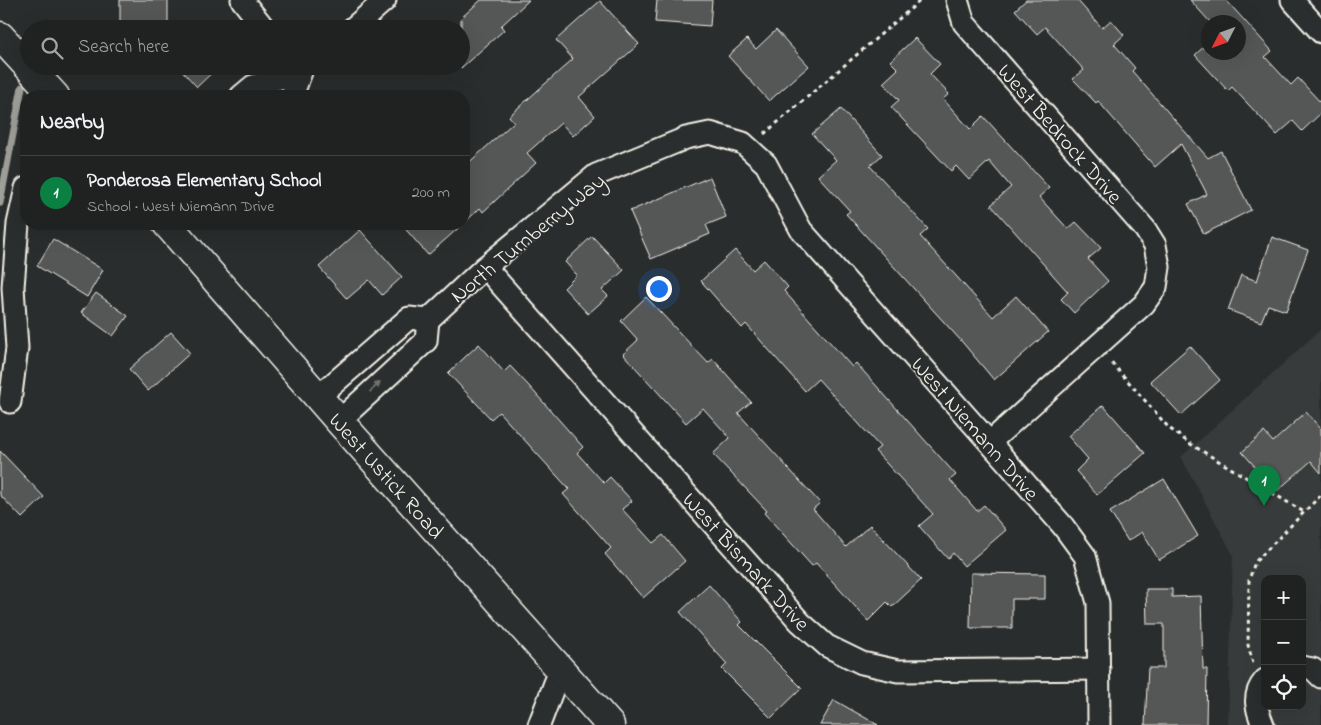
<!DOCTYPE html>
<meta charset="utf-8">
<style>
:root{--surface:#202222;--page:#2d2f2f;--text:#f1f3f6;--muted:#a2a4a5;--line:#3d3f40;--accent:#0b8043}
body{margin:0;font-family:"Indie Flower",sans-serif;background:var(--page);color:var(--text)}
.controls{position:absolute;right:15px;bottom:15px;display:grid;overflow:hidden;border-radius:10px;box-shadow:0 5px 20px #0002}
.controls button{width:45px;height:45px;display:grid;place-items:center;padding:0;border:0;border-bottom:1px solid var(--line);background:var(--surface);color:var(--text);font:25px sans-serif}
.compass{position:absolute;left:1201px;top:15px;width:45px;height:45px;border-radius:50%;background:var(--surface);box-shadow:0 5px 20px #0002;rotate:228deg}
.you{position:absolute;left:658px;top:288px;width:18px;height:18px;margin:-12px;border:4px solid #fff;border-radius:50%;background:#1a73e8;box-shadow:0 0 0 8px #1a73e833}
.badge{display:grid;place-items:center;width:32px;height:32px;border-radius:50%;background:var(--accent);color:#fff;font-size:16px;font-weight:700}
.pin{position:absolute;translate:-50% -41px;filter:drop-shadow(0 1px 2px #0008)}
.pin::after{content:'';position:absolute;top:26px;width:18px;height:15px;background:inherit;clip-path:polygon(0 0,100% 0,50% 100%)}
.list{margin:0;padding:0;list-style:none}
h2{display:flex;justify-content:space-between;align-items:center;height:65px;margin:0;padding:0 20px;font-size:21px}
h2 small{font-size:16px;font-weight:400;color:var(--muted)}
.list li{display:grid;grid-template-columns:32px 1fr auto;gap:15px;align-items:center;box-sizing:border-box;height:75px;padding:0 20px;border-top:1px solid var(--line)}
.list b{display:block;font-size:19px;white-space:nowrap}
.list p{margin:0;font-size:16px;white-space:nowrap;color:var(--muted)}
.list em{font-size:16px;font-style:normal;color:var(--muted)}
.icon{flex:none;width:28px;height:28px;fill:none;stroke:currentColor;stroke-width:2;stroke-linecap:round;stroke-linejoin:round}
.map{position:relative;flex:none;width:1321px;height:725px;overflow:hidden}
.search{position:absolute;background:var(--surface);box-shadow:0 5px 20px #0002;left:20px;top:20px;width:450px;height:55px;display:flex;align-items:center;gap:12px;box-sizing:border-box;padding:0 18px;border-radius:28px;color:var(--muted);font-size:19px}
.panel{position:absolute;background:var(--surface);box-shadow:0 5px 20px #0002;left:20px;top:90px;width:450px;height:140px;border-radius:20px}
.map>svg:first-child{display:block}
.built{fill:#373a3a;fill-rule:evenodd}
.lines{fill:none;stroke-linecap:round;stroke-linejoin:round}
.stream{stroke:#9f9f9a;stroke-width:7}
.building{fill:#555756;stroke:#f4f1e8}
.minor-casing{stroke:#f4f1e8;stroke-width:25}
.major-casing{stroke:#f4f1e8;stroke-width:31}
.path{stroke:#f4f1e8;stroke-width:3;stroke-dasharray:4 4;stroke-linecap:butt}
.minor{stroke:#2a2d2e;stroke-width:21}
.major{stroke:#2a2d2e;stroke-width:28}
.oneway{fill:#71726f}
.labels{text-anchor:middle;stroke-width:4;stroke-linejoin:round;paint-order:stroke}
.street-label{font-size:22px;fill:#f4f1e8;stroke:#2a2d2e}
</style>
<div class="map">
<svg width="1321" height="725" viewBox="0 0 1321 725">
<rect width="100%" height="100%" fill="#2a2d2e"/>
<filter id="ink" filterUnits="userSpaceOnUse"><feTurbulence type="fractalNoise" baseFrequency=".02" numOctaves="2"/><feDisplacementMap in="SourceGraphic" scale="10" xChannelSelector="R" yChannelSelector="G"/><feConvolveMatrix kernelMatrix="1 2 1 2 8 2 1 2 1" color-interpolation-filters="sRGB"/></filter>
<g filter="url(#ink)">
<path class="built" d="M1321,329v396h-93l5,-170 -52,-98zM1265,579h37v127h-37z"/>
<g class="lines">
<path class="stream" d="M0,203l22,-116"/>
</g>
<g class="building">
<rect x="120" y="0" width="48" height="29"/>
<path d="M481,0h48l-28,26 3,4 -43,38v-50z"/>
<path d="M657,0h55l-2,26 -55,-4z"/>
<path d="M1026,0h51l25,28 9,-8 13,15 -10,9 21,24 -3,3 76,87 13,-7 30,59 -47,24 -16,-30 19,-10 -26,-50 -26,23 -57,-66 -2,2 -23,-24 11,-9 -39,-43 -8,7 -22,-24z"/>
<path d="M1190,0h36l46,51 -7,6 26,28 7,-7 23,25v10l-19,18 -9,-10 -16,14 -45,-48 -4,4 -33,-36 13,-12v9h30v-30h-28z"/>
<path d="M600,1l39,43 -60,53 16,19 -22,20 -12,-13 -34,30 9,10 -53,49 -3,-4 -16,15v-56l50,-45 -5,-6 64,-57 -17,-19z"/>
<path d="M776,30l33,36 -40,35 -41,-45 19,-17 9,10z"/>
<path d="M915,38l25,26 -10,10 19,20 -6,5 27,30 13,-13 66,72 -10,9 29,32 8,-7 25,26 -13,11 20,22 -34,32 -13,-14 7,-7 -77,-87 20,-18 -22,-26 -20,19 -13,-14 -5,5 -60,-64 8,-7 -16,-17 15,-14 -8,-8z"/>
<path d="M178,66h41l-22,21z"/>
<path d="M841,109l41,46 -12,11 58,63 -8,7 73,81 23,-21 32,36 -54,48 -31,-37 -117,-129 4,-3 -32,-35 18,-16 -24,-26z"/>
<path d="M710,177l16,40 -20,8 4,9 -59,25 -21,-48z"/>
<path d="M401,224h62l-35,31z"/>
<path d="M360,230l42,47 -20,18 -13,-15 -22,19 -28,-32z"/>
<path d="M592,236l32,34 -22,20 6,6 -20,18 -24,-26 13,-13 -12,-13z"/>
<path d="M1272,237l36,13 -22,61 -18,-6 -7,17 -33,-12 13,-35 16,6z"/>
<path d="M53,239l50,31 -16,27 -50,-31z"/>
<path d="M735,250l18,20 11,-10 24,27 -4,4 68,76 4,-4 100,112 -6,5 27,31 7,-6 22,25 -42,36 -11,-13 -5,6 -29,-33 14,-12 -58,-63 5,-4 -62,-68 -13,12 -59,-67 -4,4 -41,-47z"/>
<path d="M96,293l32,23 -15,20 -32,-23z"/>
<path d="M646,297l62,66 5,-4 38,43 -13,11 82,90 -7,6 33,38 24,-22 51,55 -29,27 -5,-5 -19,19 -52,-58 -4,3 -48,-53 3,-2 -54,-57 17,-16 -27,-30 -17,15 -63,-69 15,-14 -17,-19z"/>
<path d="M171,332l19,21 -42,38 -19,-22z"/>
<path d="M479,344l25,28 6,-6 18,19 55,62 -6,6 27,30 6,-6 22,24 -10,8 31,34 10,-8 22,26 -42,37 -38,-44 6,-6 -48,-54 6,-5 -70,-77 -8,7 -43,-46z"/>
<path d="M1190,346l30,34 -39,35 -31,-34z"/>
<path d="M1103,405l42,48 -48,42 -21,-24 12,-12 -20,-23z"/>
<path d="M1306,412l15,17v44l-10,-12 -34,30 -35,-39 22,-20 9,10z"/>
<path d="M0,451l44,46 -22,21 -22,-23z"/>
<path d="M1164,479l34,57 -39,24 -17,-28 -14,9 -18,-29z"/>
<path d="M971,573l74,1v25h-33v29h-42z"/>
<path d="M709,585l33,37 -3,3 63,63 -31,30 -49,-49 5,-5 -47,-52z"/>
<path d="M1146,589h26v8l29,-1 2,73h4l-1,56h-61l3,-57h16v-44h-17z"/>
<path d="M834,700l44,25h-58z"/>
</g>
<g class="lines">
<g class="minor-casing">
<g id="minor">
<path d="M242,0l23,29"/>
<path d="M957,0l7,23 181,206 10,16 4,22 -3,20 -12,17 -154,138"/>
<path d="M1292,0l29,32"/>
<path d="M352,29l33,-29"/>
<path d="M241,96l12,-10 48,-14 -9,24"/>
<path d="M485,267l315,355 27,24 35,17 36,8 201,-2"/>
<path d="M428,320l57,-53 111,-92 90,-37 24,-5 33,10 23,21 35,66 205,231 57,65 22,30 13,47 1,122"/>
<path d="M318,397l91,-79 19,2 -2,21 -87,80"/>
<path d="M10,402l7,-54 -4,-61 5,-63 8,-36"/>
<path d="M1302,667l11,2 8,8"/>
<path d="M539,725l21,-55"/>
<path d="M1263,725c-7,-17 -11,-30 2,-45"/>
</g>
</g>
<g class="major-casing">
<g id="major">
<path d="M0,36l55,60"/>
<path id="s1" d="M167,224l172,197 271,304"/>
</g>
</g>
<g class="path">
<path d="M764,134l157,-134"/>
<path d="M1112,363l57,65 23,17 112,67"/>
<path d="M1253,663l-5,-18 1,-65 6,-18 66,-67"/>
</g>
<use href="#minor" class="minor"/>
<use href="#major" class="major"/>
</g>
<defs><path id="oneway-solid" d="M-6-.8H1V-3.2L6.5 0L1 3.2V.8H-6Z" transform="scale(1.25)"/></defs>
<use class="oneway" href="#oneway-solid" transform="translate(375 387) rotate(-43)"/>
</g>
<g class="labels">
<g class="street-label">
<text transform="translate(1061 133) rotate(49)" y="8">West Bedrock Drive</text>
<text transform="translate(527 237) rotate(-39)" y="8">North Turnberry Way</text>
<text transform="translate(976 428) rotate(49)" y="8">West Niemann Drive</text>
<text dy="8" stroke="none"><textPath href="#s1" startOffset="334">West Ustick Road</textPath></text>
<text transform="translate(747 561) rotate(48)" y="8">West Bismark Drive</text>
</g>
</g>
</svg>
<div class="controls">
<button>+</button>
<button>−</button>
<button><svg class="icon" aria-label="locate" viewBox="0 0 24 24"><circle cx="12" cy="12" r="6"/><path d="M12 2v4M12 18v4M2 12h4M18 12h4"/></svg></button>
</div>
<svg class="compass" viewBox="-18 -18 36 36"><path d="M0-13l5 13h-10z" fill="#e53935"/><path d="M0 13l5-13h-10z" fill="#a2a4a5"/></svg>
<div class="you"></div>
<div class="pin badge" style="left:1264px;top:506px">1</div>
<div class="search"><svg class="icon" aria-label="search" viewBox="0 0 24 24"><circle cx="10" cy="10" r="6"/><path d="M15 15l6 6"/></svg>Search here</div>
<section class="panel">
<h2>Nearby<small></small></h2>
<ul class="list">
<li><span class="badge">1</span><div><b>Ponderosa Elementary School</b><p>School · West Niemann Drive</p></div><em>200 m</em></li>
</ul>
</section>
</div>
